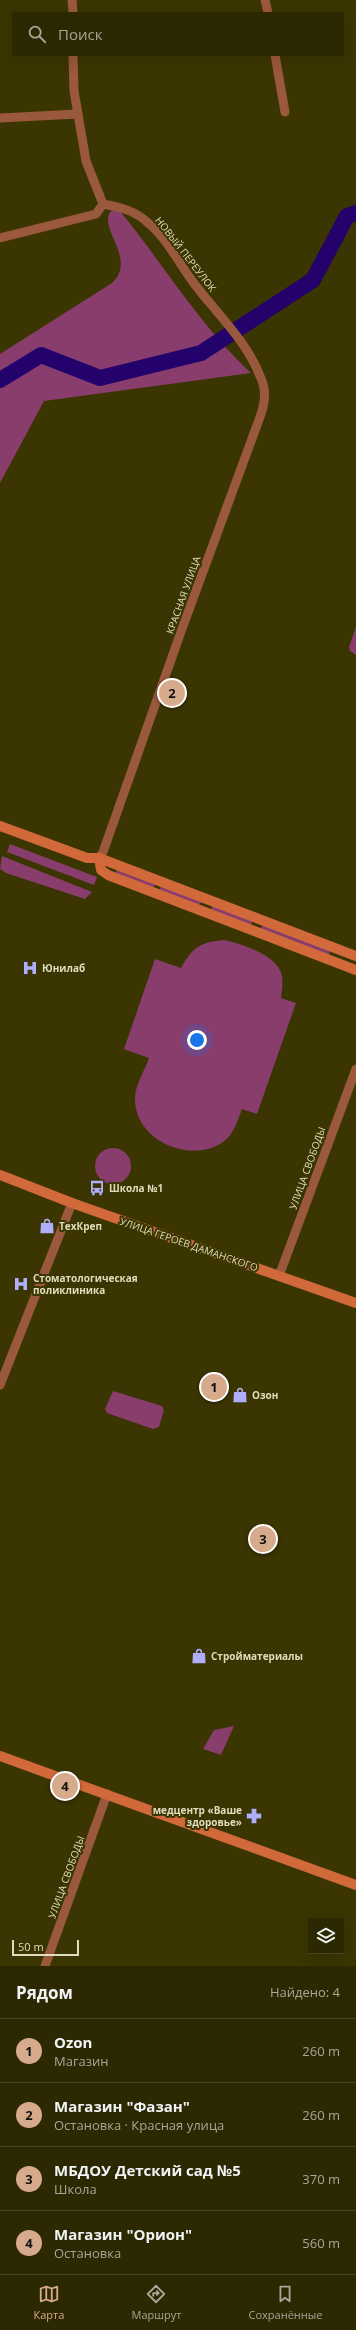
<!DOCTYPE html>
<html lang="ru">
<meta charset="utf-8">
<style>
:root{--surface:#2c2801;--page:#34300b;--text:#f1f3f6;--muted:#a6a699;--line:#484423;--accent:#d6ab8b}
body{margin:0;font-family:"Open Sans",sans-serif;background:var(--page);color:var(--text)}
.controls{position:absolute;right:12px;bottom:12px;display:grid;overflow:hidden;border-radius:0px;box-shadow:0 4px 16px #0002}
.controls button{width:36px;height:36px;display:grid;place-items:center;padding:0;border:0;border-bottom:1px solid var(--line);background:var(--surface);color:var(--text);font:20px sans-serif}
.scale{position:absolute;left:12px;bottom:10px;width:67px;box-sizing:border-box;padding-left:4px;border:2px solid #e0ddbd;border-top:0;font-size:11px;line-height:14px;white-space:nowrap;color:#e0ddbd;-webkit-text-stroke:3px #3b3501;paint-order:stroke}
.you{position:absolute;left:197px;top:1040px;width:14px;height:14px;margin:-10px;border:3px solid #fff;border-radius:50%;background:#1a73e8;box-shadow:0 0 0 6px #1a73e833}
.badge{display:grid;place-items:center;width:26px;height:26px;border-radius:50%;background:var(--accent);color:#111;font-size:13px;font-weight:700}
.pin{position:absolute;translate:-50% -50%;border:2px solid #fff;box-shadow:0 1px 4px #0006}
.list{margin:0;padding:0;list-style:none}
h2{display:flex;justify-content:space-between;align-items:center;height:52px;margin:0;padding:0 16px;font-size:17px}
h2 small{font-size:13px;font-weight:400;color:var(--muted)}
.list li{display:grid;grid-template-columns:26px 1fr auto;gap:12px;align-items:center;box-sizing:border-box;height:64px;padding:0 16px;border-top:1px solid var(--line)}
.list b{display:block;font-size:15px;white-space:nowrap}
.list p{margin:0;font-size:13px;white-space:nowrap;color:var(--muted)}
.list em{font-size:13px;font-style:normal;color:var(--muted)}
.icon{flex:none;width:22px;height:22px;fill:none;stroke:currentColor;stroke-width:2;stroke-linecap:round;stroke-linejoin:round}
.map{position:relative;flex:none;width:356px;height:1966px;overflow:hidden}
.search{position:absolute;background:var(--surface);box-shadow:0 4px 16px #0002;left:12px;right:12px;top:12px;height:44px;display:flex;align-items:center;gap:10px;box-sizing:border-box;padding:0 14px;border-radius:0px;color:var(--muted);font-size:15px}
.sheet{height:308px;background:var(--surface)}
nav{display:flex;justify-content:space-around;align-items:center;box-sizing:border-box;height:56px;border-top:1px solid var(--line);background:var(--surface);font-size:11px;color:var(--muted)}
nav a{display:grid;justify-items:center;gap:2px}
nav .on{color:var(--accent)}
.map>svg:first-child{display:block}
.green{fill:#883d6d}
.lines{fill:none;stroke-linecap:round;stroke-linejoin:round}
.river{stroke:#24026b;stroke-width:16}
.street{stroke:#9a583c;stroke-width:9}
.secondary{stroke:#d1693a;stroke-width:10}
.labels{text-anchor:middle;stroke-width:4;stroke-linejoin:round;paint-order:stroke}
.street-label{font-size:10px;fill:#e0ddbd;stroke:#3b3501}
.poi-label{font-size:10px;font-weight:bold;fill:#e0ddbd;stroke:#3b3501;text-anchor:start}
</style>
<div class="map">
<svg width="356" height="1966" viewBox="0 0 356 1966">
<rect width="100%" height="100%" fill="#3b3501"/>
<g class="green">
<path d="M111,211h9c44,54 80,115 131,162l-207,28 -44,82v-129l112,-71c26,-24 -15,-55 -1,-72z"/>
<path d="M356,627v28l-6,-4 -1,-4z"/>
<path d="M10,844l87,33 -3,8 -87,-33z"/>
<path d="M2,856l90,36 -7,7 -79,-26 -6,-4z"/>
<path d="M117,869l38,15 -2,5 -38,-14z"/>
<path d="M161,886l40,16 -2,4 -40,-15z"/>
<path d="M212,906l40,15 -1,5 -40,-16z"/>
<path d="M263,924l67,26 -1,6 -69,-26z"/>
<path d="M224,940c18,4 54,15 58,36 1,7 0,15 -1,22l15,5 -39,111 -15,-5c-5,13 -9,28 -22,35 -33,19 -86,-5 -85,-46 0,-13 10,-28 14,-40l-25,-9 31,-90 26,9c12,-21 19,-26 43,-28z"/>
<circle cx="113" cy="1166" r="18"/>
<path d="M113,1391l49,15 2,4 -5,17 -6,2 -46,-16 -2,-4z"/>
<path d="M234,1726l-13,29 -18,-6 11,-19z"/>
</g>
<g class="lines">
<path class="river" d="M0,380l41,-25 59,23 101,-25 112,-73 34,-64 9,-3"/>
<g class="street">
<path d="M72,0l1,13"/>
<path d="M265,0l3,13"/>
<path d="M73,55l1,36 12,70 17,43"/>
<path d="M275,55l10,57"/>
<path d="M0,118l78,-4"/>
<path d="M0,238l96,-24 7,-10"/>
<path d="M99,858l4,-6 80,-226 77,-209c5,-14 7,-27 0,-41 -14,-36 -44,-63 -67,-94 -15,-20 -26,-44 -46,-60 -13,-12 -28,-15 -44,-18"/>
<path d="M279,1276l77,-207"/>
<path d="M0,1385l72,-182"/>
<path d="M45,1966l62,-172"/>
</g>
<g class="secondary">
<path d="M0,826l87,32h12l257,98"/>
<path d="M99,858l2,12 7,5 248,95"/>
<path d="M0,1175l72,28 284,100"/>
<path d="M0,1756l356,129"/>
</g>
</g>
<defs>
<g id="hospital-bare" transform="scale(1.2)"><path d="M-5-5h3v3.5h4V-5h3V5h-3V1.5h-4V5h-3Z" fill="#aeaefb" stroke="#3b3501" stroke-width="2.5" paint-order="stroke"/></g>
<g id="bus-bare" transform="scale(1.2)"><path d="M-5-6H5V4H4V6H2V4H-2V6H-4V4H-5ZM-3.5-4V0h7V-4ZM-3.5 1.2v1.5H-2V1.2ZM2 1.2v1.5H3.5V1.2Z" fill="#aeaefb" stroke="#3b3501" stroke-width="2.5" paint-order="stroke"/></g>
<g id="shop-bare" transform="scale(1.2)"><path d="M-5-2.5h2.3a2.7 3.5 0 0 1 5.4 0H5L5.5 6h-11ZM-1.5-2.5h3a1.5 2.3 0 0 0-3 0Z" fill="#aeaefb" stroke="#3b3501" stroke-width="2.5" paint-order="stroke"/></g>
<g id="pharmacy-bare" transform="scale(1.2)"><path d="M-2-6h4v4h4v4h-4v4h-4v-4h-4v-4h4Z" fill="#aeaefb" stroke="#3b3501" stroke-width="2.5" paint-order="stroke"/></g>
</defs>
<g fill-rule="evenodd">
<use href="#hospital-bare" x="30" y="968"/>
<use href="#bus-bare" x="97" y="1188"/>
<use href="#shop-bare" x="47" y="1226"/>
<use href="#hospital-bare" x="21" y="1284"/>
<use href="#shop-bare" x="240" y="1395"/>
<use href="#shop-bare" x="199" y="1656"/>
<use href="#pharmacy-bare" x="254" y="1816"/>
</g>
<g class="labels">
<g class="street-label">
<text transform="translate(186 254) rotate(52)" y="4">НОВЫЙ ПЕРЕУЛОК</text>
<text transform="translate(183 595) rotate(-70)" y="4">КРАСНАЯ УЛИЦА</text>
<text transform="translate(307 1168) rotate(-70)" y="4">УЛИЦА СВОБОДЫ</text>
<text transform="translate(189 1244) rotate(19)" y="4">УЛИЦА ГЕРОЕВ ДАМАНСКОГО</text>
<text transform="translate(66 1877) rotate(-70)" y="4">УЛИЦА СВОБОДЫ</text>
</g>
<g class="poi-label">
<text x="42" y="972">Юнилаб</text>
<text x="109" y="1192">Школа №1</text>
<text x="59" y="1230">ТехКреп</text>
<text x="33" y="1282">Стоматологическая<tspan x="33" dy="12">поликлиника</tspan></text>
<text x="252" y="1399">Озон</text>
<text x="211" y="1660">Стройматериалы</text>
<text x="242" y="1814" text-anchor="end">медцентр «Ваше<tspan x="242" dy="12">здоровье»</tspan></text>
</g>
</g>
</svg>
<div class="controls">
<button><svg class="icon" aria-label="layers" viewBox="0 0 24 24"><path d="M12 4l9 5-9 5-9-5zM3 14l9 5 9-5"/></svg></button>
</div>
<div class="scale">50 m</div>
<div class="you"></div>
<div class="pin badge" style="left:214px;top:1387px">1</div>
<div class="pin badge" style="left:172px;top:693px">2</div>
<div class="pin badge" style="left:263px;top:1539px">3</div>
<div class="pin badge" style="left:65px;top:1786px">4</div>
<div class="search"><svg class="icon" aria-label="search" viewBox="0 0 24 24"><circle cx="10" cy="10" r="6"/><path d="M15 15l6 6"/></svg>Поиск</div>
</div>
<section class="sheet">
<h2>Рядом<small>Найдено: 4</small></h2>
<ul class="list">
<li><span class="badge">1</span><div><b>Ozon</b><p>Магазин</p></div><em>260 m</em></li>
<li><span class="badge">2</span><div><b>Магазин &quot;Фазан&quot;</b><p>Остановка · Красная улица</p></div><em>260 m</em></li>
<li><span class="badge">3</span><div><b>МБДОУ Детский сад №5</b><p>Школа</p></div><em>370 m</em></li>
<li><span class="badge">4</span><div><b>Магазин &quot;Орион&quot;</b><p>Остановка</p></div><em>560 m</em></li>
</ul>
</section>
<nav>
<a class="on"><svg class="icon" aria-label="map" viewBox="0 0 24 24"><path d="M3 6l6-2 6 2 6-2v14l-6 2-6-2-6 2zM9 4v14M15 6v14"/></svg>Карта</a>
<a><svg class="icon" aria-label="directions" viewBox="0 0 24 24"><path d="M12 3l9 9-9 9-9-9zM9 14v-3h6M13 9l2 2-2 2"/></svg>Маршрут</a>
<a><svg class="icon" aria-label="saved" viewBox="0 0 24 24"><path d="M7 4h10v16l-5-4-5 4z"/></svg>Сохранённые</a>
</nav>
